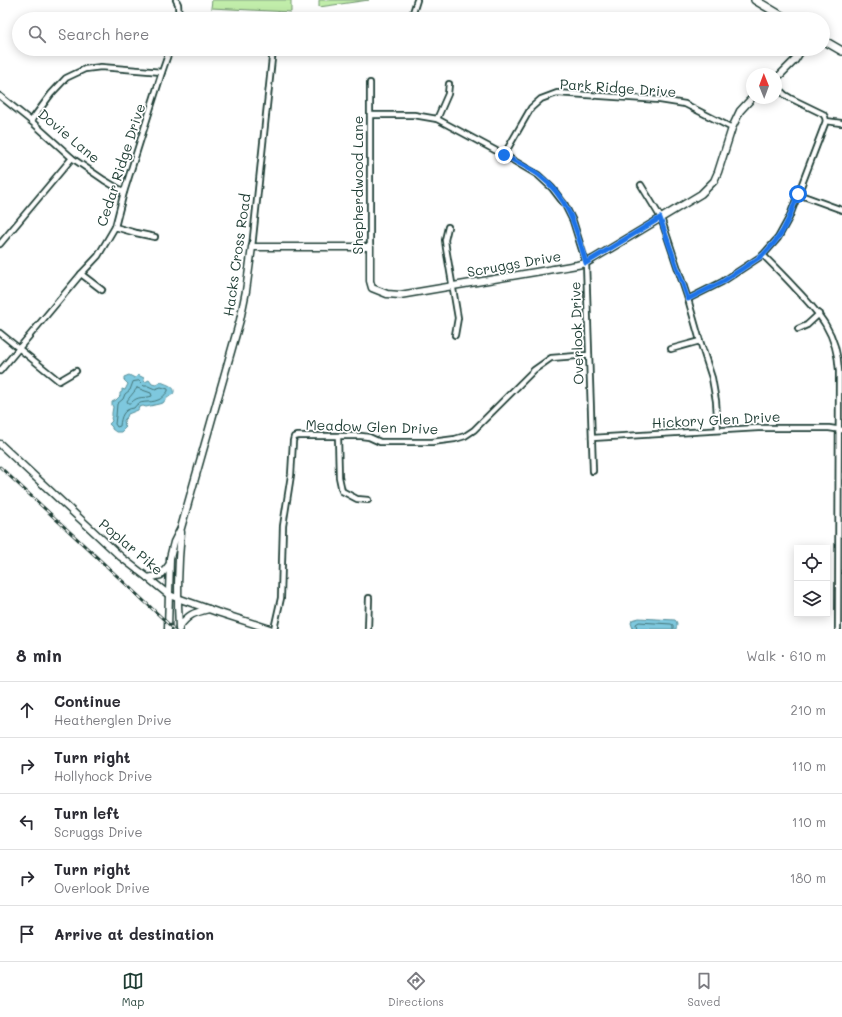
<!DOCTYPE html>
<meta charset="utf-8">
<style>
:root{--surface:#fff;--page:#f2f2f3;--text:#2b2b33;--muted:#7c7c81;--line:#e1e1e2;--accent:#1f3d34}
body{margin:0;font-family:Mali,sans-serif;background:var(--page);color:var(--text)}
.controls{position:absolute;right:12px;bottom:12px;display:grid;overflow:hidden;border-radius:0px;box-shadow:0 2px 10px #0003}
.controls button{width:36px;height:36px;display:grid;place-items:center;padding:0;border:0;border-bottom:1px solid var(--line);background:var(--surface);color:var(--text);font:20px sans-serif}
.compass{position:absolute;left:746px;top:68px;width:36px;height:36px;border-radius:50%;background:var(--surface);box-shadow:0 2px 10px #0003;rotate:359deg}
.stop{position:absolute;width:12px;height:12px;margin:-9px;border:3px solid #1a73e8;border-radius:50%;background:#fff}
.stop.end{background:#1a73e8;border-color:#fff;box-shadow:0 1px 4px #0008}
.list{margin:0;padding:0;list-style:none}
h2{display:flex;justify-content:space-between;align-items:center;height:52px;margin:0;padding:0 16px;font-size:17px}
h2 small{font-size:13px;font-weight:400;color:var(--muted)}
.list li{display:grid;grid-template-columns:26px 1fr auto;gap:12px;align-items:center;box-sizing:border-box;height:56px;padding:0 16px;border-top:1px solid var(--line)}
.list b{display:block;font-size:15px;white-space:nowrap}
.list p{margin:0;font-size:13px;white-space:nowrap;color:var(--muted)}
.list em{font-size:13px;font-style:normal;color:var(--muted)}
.icon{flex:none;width:22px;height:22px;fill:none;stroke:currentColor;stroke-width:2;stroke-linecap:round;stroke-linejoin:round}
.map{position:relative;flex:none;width:842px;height:629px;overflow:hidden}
.search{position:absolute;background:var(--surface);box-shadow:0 2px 10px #0003;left:12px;right:12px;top:12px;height:44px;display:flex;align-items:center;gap:10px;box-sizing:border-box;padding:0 14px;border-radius:22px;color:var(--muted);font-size:15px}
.sheet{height:332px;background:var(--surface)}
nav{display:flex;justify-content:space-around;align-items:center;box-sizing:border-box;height:56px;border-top:1px solid var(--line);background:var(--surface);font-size:11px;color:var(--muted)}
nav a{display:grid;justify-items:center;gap:2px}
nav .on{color:var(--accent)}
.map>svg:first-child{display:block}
.green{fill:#c1edaa;stroke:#70956f}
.water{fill:#7ec8de;stroke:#58909a}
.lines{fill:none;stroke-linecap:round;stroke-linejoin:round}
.shore{stroke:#457578;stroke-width:1}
.street-casing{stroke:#1f3d34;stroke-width:8}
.secondary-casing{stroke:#1f3d34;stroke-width:9}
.primary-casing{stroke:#1f3d34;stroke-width:10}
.street{stroke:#fff;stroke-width:4.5}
.secondary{stroke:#fff;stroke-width:6}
.primary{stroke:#fff;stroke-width:7}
.rail-casing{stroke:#1f3d34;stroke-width:3}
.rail{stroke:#fff;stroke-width:1.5;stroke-dasharray:4.5;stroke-linecap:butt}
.route{stroke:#1a73e8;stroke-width:5}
.labels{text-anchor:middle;stroke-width:3.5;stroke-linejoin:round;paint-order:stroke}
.street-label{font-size:14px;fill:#1f3d34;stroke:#fff}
</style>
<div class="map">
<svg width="842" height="629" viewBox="0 0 842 629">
<rect width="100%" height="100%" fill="#fff"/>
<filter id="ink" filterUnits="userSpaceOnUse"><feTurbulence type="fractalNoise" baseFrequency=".025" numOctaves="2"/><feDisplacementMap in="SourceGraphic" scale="8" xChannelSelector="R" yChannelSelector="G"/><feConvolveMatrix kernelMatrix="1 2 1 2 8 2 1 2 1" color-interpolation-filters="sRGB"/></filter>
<g filter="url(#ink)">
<g class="green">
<path d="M212,0h79v12l-80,-4z"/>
<path d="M319,0h50l-50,7z"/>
</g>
<g class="water">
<path d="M129,375l6,3 3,-3 6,3v3l1,1 4,-2 3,4 4,1 5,-3c4,2 17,5 12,12 -1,1 -2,1 -3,2 -3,2 -5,4 -7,7l-17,4 -3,-1 -4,1 -1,3 -10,4 -1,3 -3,3 1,6 1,1 -5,5h-5l-4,-3v-2l-3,-3 3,-3 -1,-3 1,-2v-3l1,-6 -1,-2v-3l4,-2 4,-4v-3l2,-1v-3l3,1 3,-6 -4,-4v-3z"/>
<path d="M639,618l36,2c3,3 2,5 1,9h-43l-2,-6 1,-3z"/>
</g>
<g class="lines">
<g class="shore">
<path d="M139,381l5,5h4l7,3 6,-2 7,2v2c-1,2 -8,9 -10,9 -8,4 -19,-1 -24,8 -11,1 -13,9 -14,18l-3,1 -2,-3 1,-8 1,-12 6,-5 2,-5 5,-4 3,-8z"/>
<path d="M137,388l14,5 1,3c-8,3 -14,-1 -21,7h-3l-1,-2c1,-2 8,-10 10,-13z"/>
<path d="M637,629l-1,-5 3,-2 32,2 2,1v4"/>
</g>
<g class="street-casing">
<g id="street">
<path d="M176,0l2,4 1,15"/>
<path d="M411,19l6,-19"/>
<path d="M370,83v164"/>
<path d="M776,86l9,9 5,3 33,16 2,3 1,4 15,2"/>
<path d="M0,96l31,25 41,37 32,22 20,12"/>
<path d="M370,115h44l23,4 67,36 34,20 14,13 13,17 8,16 13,42 7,208"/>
<path d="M437,119l11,-25 1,-10"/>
<path d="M31,121l20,-27 15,-16 19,-9 16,-2 61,5"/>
<path d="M504,155l27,-47 10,-9 16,-6 103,7 25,4 47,24"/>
<path d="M641,185l20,33 27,81 12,42 12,37 4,23 2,29"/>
<path d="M798,194l44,16"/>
<path d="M115,227l21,6 19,4"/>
<path d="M448,227l-3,13 1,8 12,70 -3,17"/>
<path d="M0,244l72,-86"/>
<path d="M252,247l21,-198"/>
<path d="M763,255c11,11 22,22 32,33 25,26 42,45 44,83l-1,258"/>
<path d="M81,274l21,16"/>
<path d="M688,299l34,-17 41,-27 15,-17 11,-20 37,-97"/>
<path d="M798,329l9,-4 12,-11"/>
<path d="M0,333l59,48 17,-10"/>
<path d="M671,349l29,-8"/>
<path d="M0,371l81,-97 17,-18 17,-29 9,-35 38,-120 8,-23"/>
<path d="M338,436l1,41 3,14 15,8 11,1"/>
<path d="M592,438l166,-10h71l13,2"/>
<path d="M274,629l7,-31 2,-72 8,-51 2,-34 1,-4 4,-1h63l8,1 11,5h52l23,-3 10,-3 9,-6 60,-60 17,-12 38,-3"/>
<path d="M368,629l1,-31"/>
</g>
</g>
<g class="secondary-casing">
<g id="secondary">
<path d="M776,79l19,-19 7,-11"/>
<path d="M0,444l121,113 27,21 21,17 48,17 53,17"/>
<path d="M148,578l13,-3 8,-10"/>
<path d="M179,627c10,-13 14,-14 30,-18"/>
<path d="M168,629l2,-71 4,-16 7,-14 59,-208 6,-29 6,-44h118v34l2,7 15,6 13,1 177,-30 9,-2 7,-4 108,-65 13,-13 4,-9 14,-44 8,-17 12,-13"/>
<path d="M179,629c-2,-33 -1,-65 2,-97"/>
</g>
</g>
<g class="primary-casing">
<g id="primary">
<path d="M755,0l32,19"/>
<path d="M823,40l19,11"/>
</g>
</g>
<use href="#street" class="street"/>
<use href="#secondary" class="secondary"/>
<use href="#primary" class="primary"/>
<g class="rail-casing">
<path id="rail" d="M0,467l174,162"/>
</g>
<use href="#rail" class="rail"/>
</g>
</g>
<g class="lines" filter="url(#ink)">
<path class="route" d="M504,155c11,7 24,12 35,20 30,23 37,53 47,88l74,-45 28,81 34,-17 41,-27 11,-12 8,-11 7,-14 9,-24"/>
</g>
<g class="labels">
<g class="street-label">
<text transform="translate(618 88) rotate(4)" y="5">Park Ridge Drive</text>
<text transform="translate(69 136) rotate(40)" y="5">Dovie Lane</text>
<text transform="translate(121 165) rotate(-72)" y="5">Cedar Ridge Drive</text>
<text transform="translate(358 185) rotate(-90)" y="5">Shepherdwood Lane</text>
<text transform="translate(237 255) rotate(-82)" y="5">Hacks Cross Road</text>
<text transform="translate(514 264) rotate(-10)" y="5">Scruggs Drive</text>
<text transform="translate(577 333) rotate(-92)" y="5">Overlook Drive</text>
<text transform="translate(716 420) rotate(-3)" y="5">Hickory Glen Drive</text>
<text transform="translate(372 427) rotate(2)" y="5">Meadow Glen Drive</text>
<text transform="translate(131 547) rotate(40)" y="5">Poplar Pike</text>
</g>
</g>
</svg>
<div class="controls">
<button><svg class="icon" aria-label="locate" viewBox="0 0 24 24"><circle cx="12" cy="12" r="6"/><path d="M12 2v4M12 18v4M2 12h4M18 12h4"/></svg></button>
<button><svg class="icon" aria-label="layers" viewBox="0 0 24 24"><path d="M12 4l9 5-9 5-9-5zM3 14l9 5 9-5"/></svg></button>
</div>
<svg class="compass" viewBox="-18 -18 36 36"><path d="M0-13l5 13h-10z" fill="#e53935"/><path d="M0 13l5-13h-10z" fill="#7c7c81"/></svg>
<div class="stop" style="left:798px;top:194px"></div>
<div class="stop end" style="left:504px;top:155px"></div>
<div class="search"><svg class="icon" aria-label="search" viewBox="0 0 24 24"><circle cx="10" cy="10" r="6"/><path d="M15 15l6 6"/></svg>Search here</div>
</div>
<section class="sheet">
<h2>8 min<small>Walk · 610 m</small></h2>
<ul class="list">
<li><svg class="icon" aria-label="ahead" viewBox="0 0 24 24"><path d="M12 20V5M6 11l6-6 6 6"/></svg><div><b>Continue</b><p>Heatherglen Drive</p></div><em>210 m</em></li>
<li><svg class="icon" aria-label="right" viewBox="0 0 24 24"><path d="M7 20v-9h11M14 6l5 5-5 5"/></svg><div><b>Turn right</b><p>Hollyhock Drive</p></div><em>110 m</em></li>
<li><svg class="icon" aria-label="left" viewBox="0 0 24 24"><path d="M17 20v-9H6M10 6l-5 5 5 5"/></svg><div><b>Turn left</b><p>Scruggs Drive</p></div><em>110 m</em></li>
<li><svg class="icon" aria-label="right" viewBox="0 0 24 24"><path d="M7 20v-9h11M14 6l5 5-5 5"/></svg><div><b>Turn right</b><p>Overlook Drive</p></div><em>180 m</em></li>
<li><svg class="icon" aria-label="arrive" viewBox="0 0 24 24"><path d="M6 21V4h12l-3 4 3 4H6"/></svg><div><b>Arrive at destination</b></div></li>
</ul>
</section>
<nav>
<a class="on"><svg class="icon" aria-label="map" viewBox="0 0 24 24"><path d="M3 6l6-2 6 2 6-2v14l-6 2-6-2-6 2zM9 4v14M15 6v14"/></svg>Map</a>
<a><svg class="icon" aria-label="directions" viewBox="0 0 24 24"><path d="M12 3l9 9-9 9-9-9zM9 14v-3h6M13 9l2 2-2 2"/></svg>Directions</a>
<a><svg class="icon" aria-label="saved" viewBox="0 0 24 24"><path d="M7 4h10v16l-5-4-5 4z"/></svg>Saved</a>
</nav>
